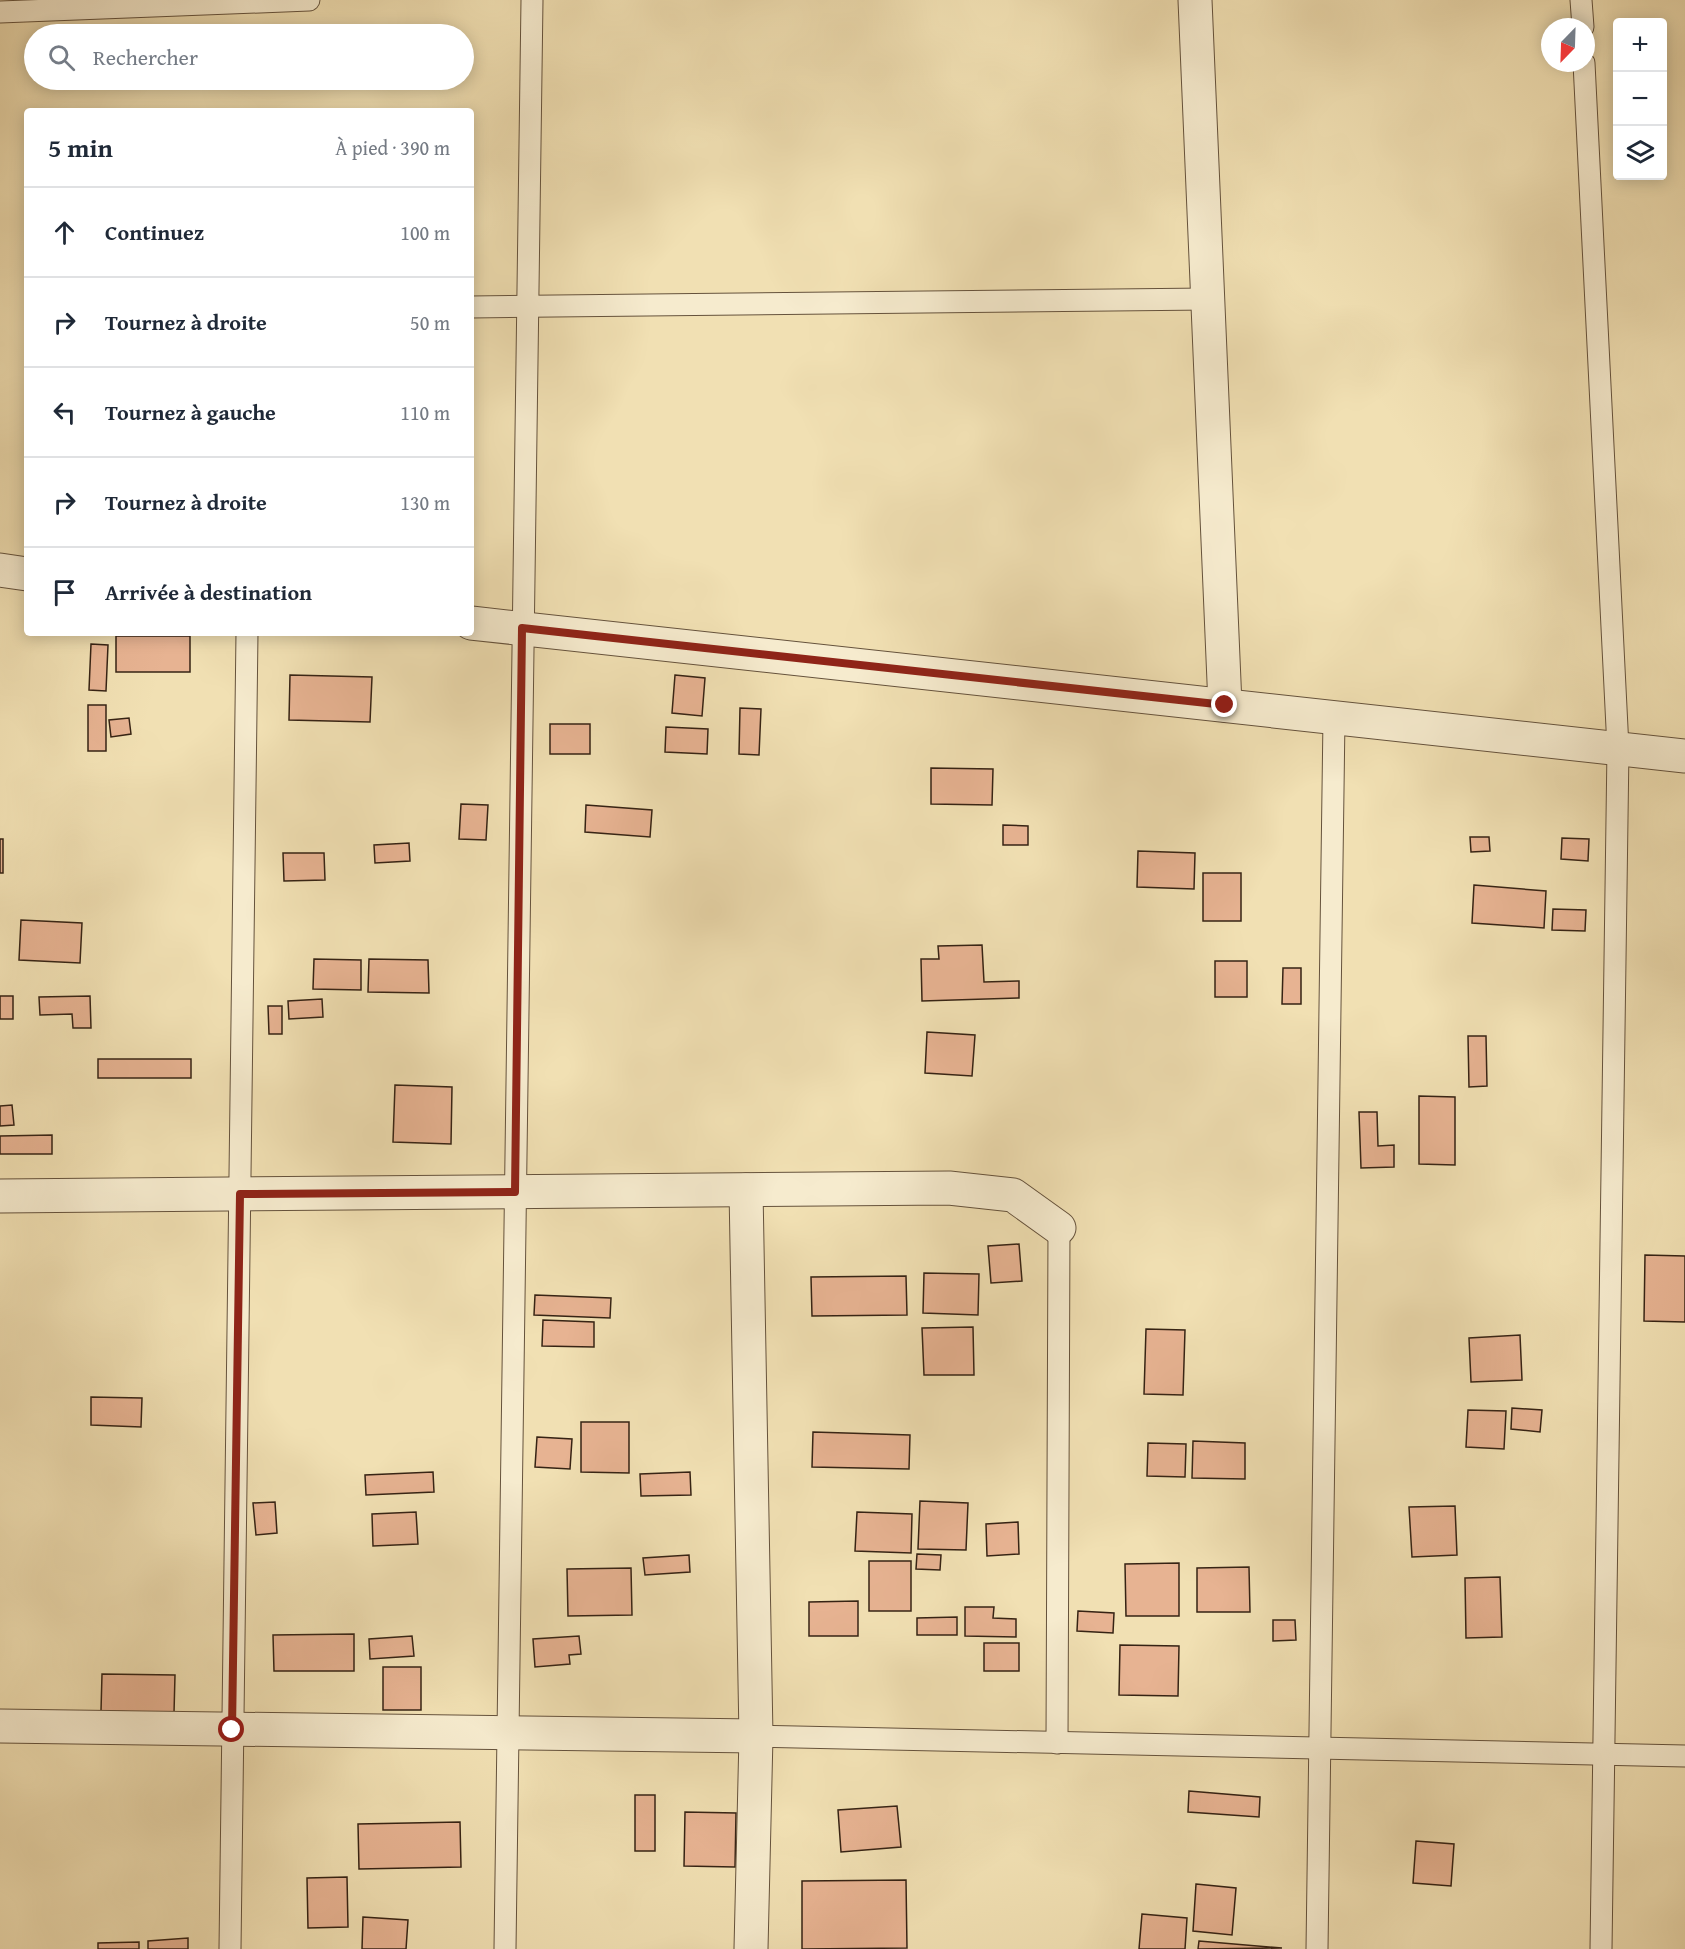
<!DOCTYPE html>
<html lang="fr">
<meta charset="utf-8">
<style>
:root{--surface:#fff;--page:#f2f2f3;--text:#1f2937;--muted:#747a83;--line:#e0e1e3}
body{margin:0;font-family:"Gentium Book Plus",serif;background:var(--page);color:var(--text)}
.controls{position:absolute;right:18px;top:18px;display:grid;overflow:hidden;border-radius:6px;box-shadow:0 3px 15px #0003}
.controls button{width:54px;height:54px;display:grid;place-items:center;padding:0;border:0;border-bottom:2px solid var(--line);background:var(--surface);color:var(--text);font:30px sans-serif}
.compass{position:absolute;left:1541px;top:18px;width:54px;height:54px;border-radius:50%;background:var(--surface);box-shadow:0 3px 15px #0003;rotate:203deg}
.stop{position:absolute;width:18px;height:18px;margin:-14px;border:4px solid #8f2418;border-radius:50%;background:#fff}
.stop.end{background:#8f2418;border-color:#fff;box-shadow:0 2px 6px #0008}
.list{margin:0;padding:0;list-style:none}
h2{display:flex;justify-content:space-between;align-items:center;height:78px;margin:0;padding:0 24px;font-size:26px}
h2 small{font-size:20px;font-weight:400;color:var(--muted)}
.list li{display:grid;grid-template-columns:39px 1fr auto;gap:18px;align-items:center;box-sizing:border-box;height:90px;padding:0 24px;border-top:2px solid var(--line)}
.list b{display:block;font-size:22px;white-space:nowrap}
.list em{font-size:20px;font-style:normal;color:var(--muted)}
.icon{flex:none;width:33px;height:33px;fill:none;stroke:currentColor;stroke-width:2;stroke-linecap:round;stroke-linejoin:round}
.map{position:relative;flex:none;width:1685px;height:1949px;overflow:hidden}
.search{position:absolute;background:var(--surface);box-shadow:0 3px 15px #0003;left:24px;top:24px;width:450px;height:66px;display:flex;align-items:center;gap:15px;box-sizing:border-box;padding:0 21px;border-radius:33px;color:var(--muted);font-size:22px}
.panel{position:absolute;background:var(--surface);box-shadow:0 3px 15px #0003;left:24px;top:108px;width:450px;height:528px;border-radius:6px}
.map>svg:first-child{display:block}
.building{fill:#e7b392;stroke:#362314;stroke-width:1.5}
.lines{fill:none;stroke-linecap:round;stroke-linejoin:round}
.lane-casing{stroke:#65523c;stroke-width:23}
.street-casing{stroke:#65523c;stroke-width:35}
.lane{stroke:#f6ebce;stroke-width:21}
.street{stroke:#f6ebce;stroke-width:33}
.route{stroke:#8f2418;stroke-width:8}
</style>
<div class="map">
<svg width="1685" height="1949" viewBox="0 0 1685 1949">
<rect width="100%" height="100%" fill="#f1e0b3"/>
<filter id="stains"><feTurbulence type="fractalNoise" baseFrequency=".00333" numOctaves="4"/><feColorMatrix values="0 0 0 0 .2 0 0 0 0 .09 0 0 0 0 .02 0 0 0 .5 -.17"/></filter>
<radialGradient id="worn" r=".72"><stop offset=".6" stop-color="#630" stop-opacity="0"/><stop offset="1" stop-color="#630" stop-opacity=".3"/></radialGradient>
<g class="building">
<rect x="116" y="636" width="74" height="36"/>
<path d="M91,644l17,1 -2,46 -17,-1z"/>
<path d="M290,675l82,2 -2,45 -81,-2z"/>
<path d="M675,675l30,3 -3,38 -30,-3z"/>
<rect x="88" y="705" width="18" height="46"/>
<path d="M740,708l21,1 -2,46 -20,-1z"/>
<path d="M129,718l2,16 -20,3 -2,-17z"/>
<rect x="550" y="724" width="40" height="30"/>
<path d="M666,727l42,2 -1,25 -42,-2z"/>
<path d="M931,768l62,1 -1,36 -61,-1z"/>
<path d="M461,804l27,1 -2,35 -27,-1z"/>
<path d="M586,805l66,5 -2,27 -65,-5z"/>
<path d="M1003,825l25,1v19h-25z"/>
<path d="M1470,837h19l1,14 -19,1z"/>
<path d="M1562,838l27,1 -1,22 -27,-2z"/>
<rect x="0" y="839" width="3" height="34"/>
<path d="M409,843l1,18 -35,2 -1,-18z"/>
<path d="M1138,851l57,2 -1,36 -57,-2z"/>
<path d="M283,853h41l1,27 -41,1z"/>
<rect x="1203" y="873" width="38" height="48"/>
<path d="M1474,885l72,6 -2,37 -72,-5z"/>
<path d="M1553,909l33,1 -1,21 -33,-1z"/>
<path d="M21,920l61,3 -2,40 -61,-3z"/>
<path d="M982,945l2,37 35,-1v17l-97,3 -1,-42h18l-1,-13z"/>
<path d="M314,959l47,1v30l-48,-1z"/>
<path d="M369,959l59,1 1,33 -61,-1z"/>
<rect x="1215" y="961" width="32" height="36"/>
<path d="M1283,968h18v36h-19z"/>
<rect x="0" y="996" width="13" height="23"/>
<path d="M90,996l1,32h-18l-1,-14 -32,1 -1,-18z"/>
<path d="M322,999l1,18 -34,2 -1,-18z"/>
<path d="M268,1006h14v28h-13z"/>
<path d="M927,1032l48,3 -3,41 -47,-3z"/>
<path d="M1468,1036h18l1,50 -18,1z"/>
<rect x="98" y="1059" width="93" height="19"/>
<path d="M395,1085l57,2 -1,57 -58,-2z"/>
<path d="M1419,1096l36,1v68l-36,-1z"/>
<path d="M12,1105l2,20 -14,1v-20z"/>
<path d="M1359,1112h18l1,34 16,-1v22l-33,1z"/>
<path d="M52,1135v19h-52v-18z"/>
<path d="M1019,1244l3,37 -31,2 -3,-37z"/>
<path d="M1645,1255l40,1v66l-41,-1z"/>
<path d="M924,1273l55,1 -1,41 -55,-2z"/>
<path d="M906,1276l1,39 -95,1 -1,-39z"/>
<path d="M535,1295l76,3 -1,20 -76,-3z"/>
<path d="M543,1320l51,2v25l-52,-1z"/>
<path d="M973,1327l1,48h-50l-2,-47z"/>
<path d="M1146,1329l39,1 -2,65 -39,-1z"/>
<path d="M1520,1335l2,45 -51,2 -2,-44z"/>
<path d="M91,1397l51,1 -1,29 -50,-2z"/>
<path d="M1512,1408l30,2 -2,22 -29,-3z"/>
<path d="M1468,1410l38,1 -2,38 -38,-2z"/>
<path d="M581,1422h48v51l-48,-1z"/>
<path d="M813,1432l97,3 -1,34 -97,-2z"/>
<path d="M537,1437l35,2 -2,30 -35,-2z"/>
<path d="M1193,1441l52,2v36l-53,-1z"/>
<path d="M1148,1443l38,1 -1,33 -38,-1z"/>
<path d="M433,1472l1,20 -68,3 -1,-20z"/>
<path d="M690,1472l1,23 -50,1 -1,-22z"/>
<path d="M920,1501l48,2 -2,47 -48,-1z"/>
<path d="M275,1502l2,31 -21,2 -3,-32z"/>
<path d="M1455,1506l2,49 -45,2 -3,-50z"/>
<path d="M416,1512l2,32 -45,2 -1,-32z"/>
<path d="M857,1512l55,2 -1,39 -56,-2z"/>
<path d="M1018,1522l1,32 -32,2 -1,-32z"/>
<path d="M917,1554l24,1 -1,15 -24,-1z"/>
<path d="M689,1555l1,17 -45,3 -2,-17z"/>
<rect x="869" y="1561" width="42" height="50"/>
<path d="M1179,1563v53h-53l-1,-52z"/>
<path d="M1249,1567l1,45h-53v-44z"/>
<path d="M631,1568l1,47 -64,1 -1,-47z"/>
<path d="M1500,1577l2,60 -36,1 -1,-60z"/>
<path d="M858,1601v35h-49v-34z"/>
<path d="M965,1607h29l-1,11 23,1v18l-51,-1z"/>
<path d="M1078,1611l36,2 -1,20 -36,-2z"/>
<path d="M957,1617v18h-40v-17z"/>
<path d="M1273,1620h22l1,20 -23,1z"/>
<path d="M354,1634v37h-80l-1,-36z"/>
<path d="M412,1636l2,20 -44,3 -1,-20z"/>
<path d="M579,1636l2,18 -12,1 1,9 -35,3 -2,-28z"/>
<rect x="984" y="1643" width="35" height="28"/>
<path d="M1120,1645l59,1 -1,50 -59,-1z"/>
<rect x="383" y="1667" width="38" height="43"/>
<path d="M102,1674l73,1 -1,38 -73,-2z"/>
<path d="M1189,1791l71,6 -1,20 -71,-5z"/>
<rect x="635" y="1795" width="20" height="56"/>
<path d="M897,1806l4,41 -60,5 -3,-42z"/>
<path d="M685,1812l51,1 -1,54 -51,-1z"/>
<path d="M460,1822l1,45 -102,2 -1,-45z"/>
<path d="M1416,1841l38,3 -3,42 -38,-3z"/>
<path d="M347,1877l1,50 -40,1 -1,-50z"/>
<path d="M906,1880l1,68 -105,1v-68z"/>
<path d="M1196,1884l40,4 -4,47 -39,-4z"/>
<path d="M1142,1914l45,4 -2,31h-46z"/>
<path d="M363,1917l45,3 -2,29h-44z"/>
<path d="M188,1938v11h-40v-8z"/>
<path d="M1199,1941l83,7 -84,1z"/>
<path d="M139,1942v7h-41v-6z"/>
</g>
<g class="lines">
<g class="lane-casing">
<g id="lane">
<path d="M1581,0l2,27"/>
<path d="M0,12l309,-12"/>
<path d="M1584,63l34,685 -17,1201"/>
<path d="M471,307l737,-8"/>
<path d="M756,1736l929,20"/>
<path d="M1057,1743l2,-515"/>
<path d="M230,1949l17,-1316"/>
<path d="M505,1949l27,-1949"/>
<path d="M1317,1949l17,-1231"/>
</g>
</g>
<g class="street-casing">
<g id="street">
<path d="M1195,0l30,705"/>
<path d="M0,570l27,4"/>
<path d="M471,623l1214,133"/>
<path d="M746,1190l10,546 -5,213"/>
<path d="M0,1196l949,-8 64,7 46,33"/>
<path d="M0,1726l756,10"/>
</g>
</g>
<use href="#lane" class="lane"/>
<use href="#street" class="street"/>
</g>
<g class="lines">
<path class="route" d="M232,1730l8,-536 275,-2 7,-564 703,77"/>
</g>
<rect width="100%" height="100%" filter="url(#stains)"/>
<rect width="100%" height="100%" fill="url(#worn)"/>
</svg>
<div class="controls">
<button>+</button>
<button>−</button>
<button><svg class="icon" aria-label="layers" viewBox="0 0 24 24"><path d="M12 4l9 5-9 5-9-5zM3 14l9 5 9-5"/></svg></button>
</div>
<svg class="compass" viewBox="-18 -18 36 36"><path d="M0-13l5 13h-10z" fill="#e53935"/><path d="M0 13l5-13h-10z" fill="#747a83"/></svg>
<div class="stop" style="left:232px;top:1730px"></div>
<div class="stop end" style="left:1225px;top:705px"></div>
<div class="search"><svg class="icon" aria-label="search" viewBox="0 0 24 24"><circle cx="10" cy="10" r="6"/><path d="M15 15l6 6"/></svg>Rechercher</div>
<section class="panel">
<h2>5 min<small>À pied · 390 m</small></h2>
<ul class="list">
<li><svg class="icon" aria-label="ahead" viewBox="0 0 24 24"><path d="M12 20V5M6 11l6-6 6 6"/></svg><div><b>Continuez</b></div><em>100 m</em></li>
<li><svg class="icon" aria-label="right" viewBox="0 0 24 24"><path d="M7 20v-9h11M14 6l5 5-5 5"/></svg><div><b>Tournez à droite</b></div><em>50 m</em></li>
<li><svg class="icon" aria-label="left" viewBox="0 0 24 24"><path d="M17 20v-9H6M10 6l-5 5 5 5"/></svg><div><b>Tournez à gauche</b></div><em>110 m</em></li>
<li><svg class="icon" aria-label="right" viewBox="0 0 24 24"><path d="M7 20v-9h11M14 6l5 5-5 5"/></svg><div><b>Tournez à droite</b></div><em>130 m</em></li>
<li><svg class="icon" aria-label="arrive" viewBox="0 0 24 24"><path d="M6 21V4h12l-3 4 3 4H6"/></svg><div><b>Arrivée à destination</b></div></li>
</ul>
</section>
</div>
